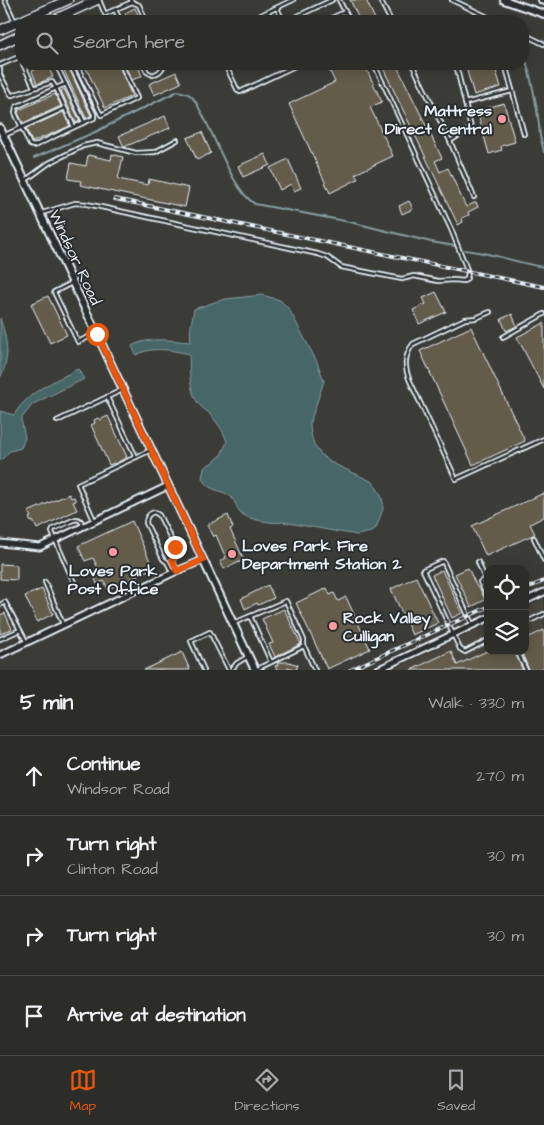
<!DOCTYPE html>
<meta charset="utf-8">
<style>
:root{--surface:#2c2c29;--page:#343431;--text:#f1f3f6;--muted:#a6a7a8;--line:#484846;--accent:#ea580c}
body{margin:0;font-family:"Architects Daughter",sans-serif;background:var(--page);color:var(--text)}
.controls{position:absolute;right:15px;bottom:15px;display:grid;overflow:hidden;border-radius:10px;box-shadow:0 2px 12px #0003}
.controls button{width:45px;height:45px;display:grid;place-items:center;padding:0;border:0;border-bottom:1px solid var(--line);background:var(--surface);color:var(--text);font:25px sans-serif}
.stop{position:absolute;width:15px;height:15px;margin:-11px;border:4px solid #ea580c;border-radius:50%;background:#fff}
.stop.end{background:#ea580c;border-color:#fff;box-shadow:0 1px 5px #0008}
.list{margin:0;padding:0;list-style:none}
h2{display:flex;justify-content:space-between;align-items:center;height:65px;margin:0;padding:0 20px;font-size:21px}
h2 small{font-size:16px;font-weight:400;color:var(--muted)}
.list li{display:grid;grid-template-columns:32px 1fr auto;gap:15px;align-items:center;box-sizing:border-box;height:80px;padding:0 20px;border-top:1px solid var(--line)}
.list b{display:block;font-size:19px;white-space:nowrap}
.list p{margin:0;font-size:16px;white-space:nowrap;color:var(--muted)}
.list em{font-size:16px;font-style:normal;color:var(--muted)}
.icon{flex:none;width:28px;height:28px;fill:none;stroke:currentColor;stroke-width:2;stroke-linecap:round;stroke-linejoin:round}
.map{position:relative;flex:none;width:544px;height:670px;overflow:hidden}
.search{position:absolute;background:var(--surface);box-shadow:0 2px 12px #0003;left:15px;right:15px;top:15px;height:55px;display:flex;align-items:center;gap:12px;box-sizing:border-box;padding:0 18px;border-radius:20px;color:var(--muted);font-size:19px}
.sheet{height:385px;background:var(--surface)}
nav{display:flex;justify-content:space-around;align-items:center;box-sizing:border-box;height:70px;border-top:1px solid var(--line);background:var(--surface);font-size:14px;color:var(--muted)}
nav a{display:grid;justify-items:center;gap:2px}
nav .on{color:var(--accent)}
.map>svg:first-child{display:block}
.built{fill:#47453d}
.water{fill:#476668;stroke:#879ea2}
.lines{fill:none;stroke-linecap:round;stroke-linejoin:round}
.stream{stroke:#879ea2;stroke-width:2}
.building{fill:#635c4c;stroke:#e8f1f8}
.service-casing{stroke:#e8f1f8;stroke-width:6}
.minor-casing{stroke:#e8f1f8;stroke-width:9}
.tertiary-casing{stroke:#e8f1f8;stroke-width:10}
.secondary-casing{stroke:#e8f1f8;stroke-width:11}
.service{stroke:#2a2d2e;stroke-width:2.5}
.minor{stroke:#2a2d2e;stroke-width:5}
.tertiary{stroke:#2a2d2e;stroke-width:6}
.secondary{stroke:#2a2d2e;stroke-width:8}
.rail-casing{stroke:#e8f1f8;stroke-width:4}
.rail{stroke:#2a2d2e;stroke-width:2;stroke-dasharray:5.5;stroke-linecap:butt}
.route{stroke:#ea580c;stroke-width:6}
.poi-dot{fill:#ff9aa2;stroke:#2a2d2e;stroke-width:2}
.labels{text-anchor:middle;stroke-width:4;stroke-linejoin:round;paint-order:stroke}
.poi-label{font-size:16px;font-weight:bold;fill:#e8f1f8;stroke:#2a2d2e;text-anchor:start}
.street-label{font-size:16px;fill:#e8f1f8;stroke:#2a2d2e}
</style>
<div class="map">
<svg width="544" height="670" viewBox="0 0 544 670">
<rect width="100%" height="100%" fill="#3b3b37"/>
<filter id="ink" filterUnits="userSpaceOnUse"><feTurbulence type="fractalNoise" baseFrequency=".02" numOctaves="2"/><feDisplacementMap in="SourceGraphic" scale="10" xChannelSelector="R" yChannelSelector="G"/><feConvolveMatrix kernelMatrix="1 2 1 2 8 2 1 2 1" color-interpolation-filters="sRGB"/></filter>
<g filter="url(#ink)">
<path class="built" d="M544,599v71h-153l97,-45v26h37v-43z"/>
<g class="water">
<path d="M262,295l18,5 9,9 28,53 7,19 -14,42c0,10 3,24 11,31 3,4 6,5 9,8l43,20 8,13 2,8v6l-7,19 -5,4 -14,3 -74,-13c-9,2 -35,-2 -42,-9 -5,-5 -6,-15 -14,-19 -10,-5 -20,-4 -25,-16l2,-10 16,-11 7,-15c-4,-13 -10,-19 -19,-30 -20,-11 -18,-38 -19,-58 -18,-4 -37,-8 -53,1l-4,-9c17,-10 40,-5 59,-4 -2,-10 1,-22 3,-33l21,-7 11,-3z"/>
<path d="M0,318c7,21 11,40 0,60z"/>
<path d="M78,369l6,10 -51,25 -12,15 4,19 -4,10 -11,3 -10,10v-50l14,4c14,-24 41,-34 64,-46z"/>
</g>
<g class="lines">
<g class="stream">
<path d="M523,50c8,27 15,58 17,86 1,5 3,10 4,16"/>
<path d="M34,158l59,-25 85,-42c5,1 11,2 14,6 4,4 6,9 8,13 14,23 33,82 55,94l95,18 81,20 24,4"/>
<path d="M465,250c27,3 52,13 79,17"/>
</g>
</g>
<g class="building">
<path d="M350,0h16l10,21h-16z"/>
<path d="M135,8l6,13h-13l-3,-8z"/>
<path d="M47,64l6,13 -16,7 -5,-13z"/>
<path d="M61,64h6l24,52 -5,2z"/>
<path d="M84,64h34l14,32 -27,12z"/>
<path d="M124,64h13l5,12 -10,4z"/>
<path d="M326,64h38l18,38 -12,5 23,49 -38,18 3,5 -28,14 -41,-89 46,-22z"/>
<path d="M381,64h15l46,94 -7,3 5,11 8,-4 18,39 10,-5 2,5 -10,5 1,3 -7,3 1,4 -5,3z"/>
<path d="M465,64h29l7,23 -27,8z"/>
<path d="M176,72l5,11 -27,12 -5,-11z"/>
<path d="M64,89l16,32 -4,2 -15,-32z"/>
<path d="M55,94l6,12 -38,17 -5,-10 1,-3z"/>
<path d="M504,103l11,39 -14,4 1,4 -13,4 -12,-43z"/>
<path d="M63,112l7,14 -38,16 -6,-13z"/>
<path d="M165,116l5,12 -46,19 -5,-11z"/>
<path d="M202,132l9,21 -14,7 -10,-22z"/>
<path d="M112,154l11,3 -5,22 30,6 1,-6 40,9 -4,19 -105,-22 1,-4 -13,-2 3,-16 15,3 2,-11 23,5z"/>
<path d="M265,154l5,11 -27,12 -5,-11z"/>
<path d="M288,159l13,29 -7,3 -3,-7 -11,6 -10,-22z"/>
<path d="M409,201l4,8 -11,5 -3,-8z"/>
<path d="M436,292l10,20 -27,12 -6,-14 13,-6 -3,-6z"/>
<path d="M48,296l19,39 -17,8 -19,-39z"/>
<path d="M512,314l5,12 -11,5 -5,-12z"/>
<path d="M544,323v66l-27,-52z"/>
<path d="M471,327l54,114 -52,24 -53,-114z"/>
<path d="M108,416l19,41 -12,7 -1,-1 -5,2 -18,-40 4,-2 -1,-3 4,-2 2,2z"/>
<path d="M544,493v24l-14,7 5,10 -49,22 -14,-30z"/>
<path d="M69,494l2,4 3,-1 2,4 -3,1 4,8 -40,19 -4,-8 -2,1 -2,-4 2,-1 -3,-5z"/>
<path d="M228,515l5,13 -3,1 14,31 -20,9 -4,-8 6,-3 -4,-9 -6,-14 -3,2 -6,-12z"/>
<path d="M132,521l21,47 -45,21 -4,-8 -7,3 -5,-13 6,-3 -5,-10 -8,3 -7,-15z"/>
<path d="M0,564l17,1v15l-17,-1z"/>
<path d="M468,568l9,19h2l6,13 -14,7 -16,-33z"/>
<path d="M442,570l20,43 -10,5 -20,-43z"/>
<path d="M416,577l22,46 -26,12 -21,-46z"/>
<path d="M268,585l6,13 -16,7 -1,-2 -12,6 -4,-10z"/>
<path d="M327,588l3,7 4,-2 4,8 8,-4 24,52 -43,20 -31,-66z"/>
<path d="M42,589l11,25 -16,8 -12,-26z"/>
<path d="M284,609l17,35 -26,13 -6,-13 4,-1 -11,-24z"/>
<path d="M5,613l7,16 -12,5v-19z"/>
<path d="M544,630v38l-5,2h-10l-8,-19h4v-12z"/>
<path d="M451,651l6,14 30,-14h27l9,19h-112z"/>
<path d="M182,652l8,18h-46z"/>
<path d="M278,662h11l9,3 -2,5 -8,-3 -1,3h-10l-2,-4 3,-1 -1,-2z"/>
</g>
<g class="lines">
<g class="service-casing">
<g id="service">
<path d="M5,0l10,22"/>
<path d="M99,0l6,14 27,-12 -1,-2"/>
<path d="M339,0l11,21"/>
<path d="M380,0l11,21"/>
<path d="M452,0l44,21"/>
<path d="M132,2l7,3 7,16"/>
<path d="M277,8l6,13"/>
<path d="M115,10l6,11"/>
<path d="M248,21l45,-21"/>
<path d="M287,21l45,-21"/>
<path d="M325,21l20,-9"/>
<path d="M480,21l2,-6"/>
<path d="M523,34l21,10"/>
<path d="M23,64l11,23"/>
<path d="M56,64l28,58"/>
<path d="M70,64l24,50v4l-20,9"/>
<path d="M76,64l25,51 36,-17 -16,-34"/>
<path d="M143,64l4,8 6,3 6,-3 7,-8"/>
<path d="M225,64l13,27 2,1 59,-28"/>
<path d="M412,64l38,77"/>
<path d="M456,64l1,5 14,59 -21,13 24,56"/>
<path d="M505,64l19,70"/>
<path d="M0,65l21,-9"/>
<path d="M227,68l10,-4"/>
<path d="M0,69v6l11,20h2l39,-13 4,6 10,-4"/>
<path d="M465,103l47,-12"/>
<path d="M5,135l60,-27 9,19 -40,19 -4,-1 -15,-32 1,-6 40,-19 9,20"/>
<path d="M26,180l23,-17 34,-17 14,-3 39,10 19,-1 22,-12"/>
<path d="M42,213l33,-10 12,1 231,50 9,3 14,10 61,12 12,-3 24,5 16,-1 10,1 3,-3 1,-6 -17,-43 -77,-165"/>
<path d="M72,283l-18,9 24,50 17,-8"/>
<path d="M490,312l-14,6 -11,1 -52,25c-9,12 -9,23 -3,37l46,98 88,-40"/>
<path d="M503,337l41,-23"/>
<path d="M107,397l29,60"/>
<path d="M57,421l65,-31"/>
<path d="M94,520l-16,-36 73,-34"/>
<path d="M534,538l10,22"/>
<path d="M478,562l7,17 -5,3 8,16"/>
<path d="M172,572l-5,-10 -4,-3 -17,-36c0,-6 2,-9 8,-11l5,3 16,32v10l-3,3 5,10"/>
<path d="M45,582l18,42"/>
<path d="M76,587l-24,-55 1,-3 20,-9 4,-1 4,2 2,4"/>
<path d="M0,605l5,-3 21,39"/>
<path d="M250,616l21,46"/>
<path d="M234,623l52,-22 18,39v6"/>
<path d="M525,623l19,-9"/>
<path d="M472,624l-29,-63 -20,9 37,79 5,3 23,-12"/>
<path d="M0,639l20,-9"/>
<path d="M517,651l9,19"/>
<path d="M204,670l-13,-29 19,-9 19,38"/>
<path d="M231,670l6,-7 10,-6"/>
<path d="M255,670l49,-24 11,24"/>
</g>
</g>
<g class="minor-casing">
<g id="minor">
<path d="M0,543l40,4 128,-61"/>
<path d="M525,601l19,-9"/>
<path d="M0,655l177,-84 26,-11"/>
<path d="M377,670l111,-52"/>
</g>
</g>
<g class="tertiary-casing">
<g id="tertiary">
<path d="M504,0l40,14"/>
<path d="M542,0l2,1"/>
<path d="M0,128l255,542"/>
</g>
</g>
<g class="secondary-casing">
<g id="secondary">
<path d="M51,21l46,-21"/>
<path d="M0,30l68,-30"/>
<path d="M0,45l21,-10"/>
</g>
</g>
<use href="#service" class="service"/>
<use href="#minor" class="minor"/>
<use href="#tertiary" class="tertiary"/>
<use href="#secondary" class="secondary"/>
<g class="rail-casing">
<g id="rail">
<path d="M115,199l429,88"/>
<path d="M525,589l19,-8"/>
<path d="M350,670l138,-63"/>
</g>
</g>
<use href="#rail" class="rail"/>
</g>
</g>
<g class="lines" filter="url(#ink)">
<path class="route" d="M97,334l106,226 -26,11 -5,-11 3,-3v-10"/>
</g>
<g class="poi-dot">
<circle cx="502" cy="119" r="5"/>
<circle cx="113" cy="552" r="5"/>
<circle cx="232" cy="554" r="5"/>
<circle cx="333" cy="626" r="5"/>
</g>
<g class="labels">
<g class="poi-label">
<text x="492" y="116" text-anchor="end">Mattress<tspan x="492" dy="18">Direct Central</tspan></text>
<text x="242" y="551">Loves Park Fire<tspan x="242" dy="18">Department Station 2</tspan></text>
<text x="113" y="576" text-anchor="middle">Loves Park<tspan x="113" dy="18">Post Office</tspan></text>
<text x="343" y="623">Rock Valley<tspan x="343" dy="18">Culligan</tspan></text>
</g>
<g class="street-label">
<text transform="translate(76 257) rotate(65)" y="6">Windsor Road</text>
</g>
</g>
</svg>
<div class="controls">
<button><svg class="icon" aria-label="locate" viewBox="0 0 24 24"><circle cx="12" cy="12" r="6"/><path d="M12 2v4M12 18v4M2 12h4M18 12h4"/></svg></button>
<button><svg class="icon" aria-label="layers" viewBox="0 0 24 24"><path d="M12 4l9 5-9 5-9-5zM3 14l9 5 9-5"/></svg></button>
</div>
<div class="stop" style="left:97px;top:334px"></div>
<div class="stop end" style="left:175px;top:547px"></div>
<div class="search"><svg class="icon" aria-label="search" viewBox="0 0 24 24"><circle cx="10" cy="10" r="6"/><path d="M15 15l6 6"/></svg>Search here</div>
</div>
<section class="sheet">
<h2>5 min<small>Walk · 330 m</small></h2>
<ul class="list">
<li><svg class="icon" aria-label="ahead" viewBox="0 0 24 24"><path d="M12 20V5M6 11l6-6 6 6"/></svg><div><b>Continue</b><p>Windsor Road</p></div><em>270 m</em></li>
<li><svg class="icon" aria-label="right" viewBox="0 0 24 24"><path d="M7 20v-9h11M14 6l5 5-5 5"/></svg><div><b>Turn right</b><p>Clinton Road</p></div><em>30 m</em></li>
<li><svg class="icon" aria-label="right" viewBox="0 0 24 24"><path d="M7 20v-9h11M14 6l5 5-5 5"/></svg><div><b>Turn right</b></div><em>30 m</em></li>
<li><svg class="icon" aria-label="arrive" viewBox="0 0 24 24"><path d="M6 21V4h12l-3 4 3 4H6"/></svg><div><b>Arrive at destination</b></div></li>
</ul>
</section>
<nav>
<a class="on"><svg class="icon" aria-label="map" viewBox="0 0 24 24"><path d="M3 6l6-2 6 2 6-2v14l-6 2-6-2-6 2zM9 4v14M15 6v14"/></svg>Map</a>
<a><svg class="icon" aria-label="directions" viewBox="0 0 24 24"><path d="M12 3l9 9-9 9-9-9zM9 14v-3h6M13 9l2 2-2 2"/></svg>Directions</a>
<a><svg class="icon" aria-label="saved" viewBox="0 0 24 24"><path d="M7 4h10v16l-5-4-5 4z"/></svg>Saved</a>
</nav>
